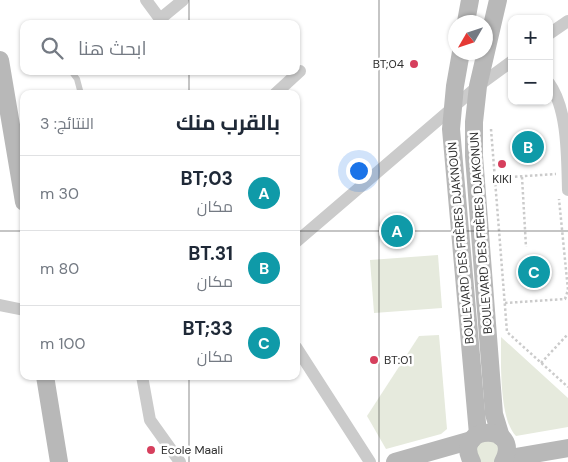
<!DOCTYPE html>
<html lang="ar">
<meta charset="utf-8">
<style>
:root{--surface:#fff;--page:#f6f6f7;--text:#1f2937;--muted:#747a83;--line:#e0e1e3;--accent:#2563eb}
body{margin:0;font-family:"DM Sans",Cairo,sans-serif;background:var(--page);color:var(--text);direction:rtl}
.controls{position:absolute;right:15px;top:15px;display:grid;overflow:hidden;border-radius:10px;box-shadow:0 1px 4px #0004}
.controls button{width:45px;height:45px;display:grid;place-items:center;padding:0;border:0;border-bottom:1px solid var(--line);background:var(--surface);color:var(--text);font:25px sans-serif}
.compass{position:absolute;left:448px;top:15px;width:45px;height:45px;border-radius:50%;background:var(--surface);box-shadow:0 1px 4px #0004;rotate:231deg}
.you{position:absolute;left:358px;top:170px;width:18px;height:18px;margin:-12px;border:4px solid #fff;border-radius:50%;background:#1a73e8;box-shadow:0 0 0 8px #1a73e833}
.badge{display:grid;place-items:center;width:32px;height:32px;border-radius:50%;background:var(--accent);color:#fff;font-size:16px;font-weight:700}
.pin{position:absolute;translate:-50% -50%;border:2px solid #fff;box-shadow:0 1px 5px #0006}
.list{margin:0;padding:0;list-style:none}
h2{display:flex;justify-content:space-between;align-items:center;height:65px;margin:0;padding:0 20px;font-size:21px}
h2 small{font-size:16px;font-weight:400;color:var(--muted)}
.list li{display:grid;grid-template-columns:32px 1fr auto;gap:15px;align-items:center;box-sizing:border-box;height:75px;padding:0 20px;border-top:1px solid var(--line)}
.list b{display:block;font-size:19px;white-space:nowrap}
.list p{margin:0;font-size:16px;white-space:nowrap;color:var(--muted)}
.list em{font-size:16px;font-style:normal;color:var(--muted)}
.icon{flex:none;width:28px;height:28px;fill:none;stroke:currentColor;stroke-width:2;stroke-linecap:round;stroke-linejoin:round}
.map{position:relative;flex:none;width:568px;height:462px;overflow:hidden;direction:ltr}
.search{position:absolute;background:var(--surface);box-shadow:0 1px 4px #0004;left:20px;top:20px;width:280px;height:55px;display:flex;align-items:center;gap:12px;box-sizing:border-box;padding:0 18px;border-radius:10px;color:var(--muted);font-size:19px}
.panel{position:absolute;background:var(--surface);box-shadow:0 1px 4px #0004;left:20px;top:90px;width:280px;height:290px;border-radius:10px;direction:rtl}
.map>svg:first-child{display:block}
.green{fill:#e6eadd}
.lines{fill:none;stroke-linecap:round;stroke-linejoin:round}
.path{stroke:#cbcbcb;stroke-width:2.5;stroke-dasharray:2.5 2.5;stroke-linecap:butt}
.lane{stroke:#cbcbcb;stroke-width:6}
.street{stroke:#cbcbcb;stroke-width:12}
.secondary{stroke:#b8b8b8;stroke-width:18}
.grid{fill:none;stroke:#2e2e2e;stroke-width:1;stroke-opacity:0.55}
.poi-dot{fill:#d63f5d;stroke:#fff;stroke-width:2}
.labels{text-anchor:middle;stroke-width:5;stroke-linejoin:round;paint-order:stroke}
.poi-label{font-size:12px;fill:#2e2e2e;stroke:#fff;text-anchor:start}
.street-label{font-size:12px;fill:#2e2e2e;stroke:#fff}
</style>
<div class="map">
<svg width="568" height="462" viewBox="0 0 568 462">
<rect width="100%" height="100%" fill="#fff"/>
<g class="green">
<path d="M438,255l4,53 -68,5 -4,-53z"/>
<path d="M439,335l8,94 -6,5 -55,15 -19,-33 52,-80z"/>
<path d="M501,337l67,61v29l-52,9c-17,-17 -15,-75 -15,-99z"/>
<path d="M484,437l16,8 -3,17h-20l-4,-15z"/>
</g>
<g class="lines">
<g class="path">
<path d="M491,129l16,203 61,55"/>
<path d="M522,177l4,70"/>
<path d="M495,178l61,-4"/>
<path d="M505,303l60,-4 3,-9 -9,-91"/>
<path d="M541,363l27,-29"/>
</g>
<path class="lane" d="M71,71l6,8 4,15"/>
<g class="street">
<path d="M146,0l14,19 23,-19"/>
<path d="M549,34l19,-13"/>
<path d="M549,83c19,26 18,74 19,107"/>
<path d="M275,94l25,-23"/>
<path d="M296,242l182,-156 34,-25"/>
<path d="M0,305l24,5"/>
<path d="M296,347l74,115"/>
<path d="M142,376l8,44 30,42"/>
</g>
<g class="secondary">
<path d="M498,0l-20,86 -4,36v34l20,258 7,23"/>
<path d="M466,22l4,-22"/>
<path d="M461,52l-6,34 -4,43 27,305"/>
<path d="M0,60l24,142"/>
<path d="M45,376l14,86"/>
<path d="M505,459l63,-11"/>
<path d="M395,462l77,-22"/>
<path d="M472,462c-21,-38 52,-40 31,0"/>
</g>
</g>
<path class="grid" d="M189,0v24M379,0v462M189,71v23M0,231h24M296,231h272M189,376v86"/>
<g class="poi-dot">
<circle cx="414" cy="64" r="5"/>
<circle cx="502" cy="164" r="5"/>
<circle cx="374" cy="360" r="5"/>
<circle cx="151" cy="450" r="5"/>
</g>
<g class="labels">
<g class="poi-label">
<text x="404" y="68" text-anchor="end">BT;04</text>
<text x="502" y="183" text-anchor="middle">KIKI</text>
<text x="384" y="364">BT:01</text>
<text x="161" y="454">Ecole Maali</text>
</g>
<g class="street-label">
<text transform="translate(481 233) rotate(-94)" y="4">BOULEVARD DES FRÈRES DJAKONUN</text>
<text transform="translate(461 243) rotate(-95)" y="4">BOULEVARD DES FRÈRES DJAKNOUN</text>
</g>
</g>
</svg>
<div class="controls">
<button>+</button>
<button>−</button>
</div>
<svg class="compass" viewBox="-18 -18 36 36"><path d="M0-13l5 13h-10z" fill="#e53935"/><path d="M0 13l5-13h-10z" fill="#747a83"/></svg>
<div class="you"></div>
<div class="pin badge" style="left:397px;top:231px;background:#0f9aa8">A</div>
<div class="pin badge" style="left:528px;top:147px;background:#0f9aa8">B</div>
<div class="pin badge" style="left:534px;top:272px;background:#0f9aa8">C</div>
<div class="search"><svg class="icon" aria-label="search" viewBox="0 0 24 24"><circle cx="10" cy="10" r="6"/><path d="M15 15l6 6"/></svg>ابحث هنا</div>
<section class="panel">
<h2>بالقرب منك<small>النتائج: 3</small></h2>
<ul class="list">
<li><span class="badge" style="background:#0f9aa8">A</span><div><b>BT;03</b><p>مكان</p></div><em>30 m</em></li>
<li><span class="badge" style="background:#0f9aa8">B</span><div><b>BT.31</b><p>مكان</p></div><em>80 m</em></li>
<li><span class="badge" style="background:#0f9aa8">C</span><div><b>BT;33</b><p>مكان</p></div><em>100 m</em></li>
</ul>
</section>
</div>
